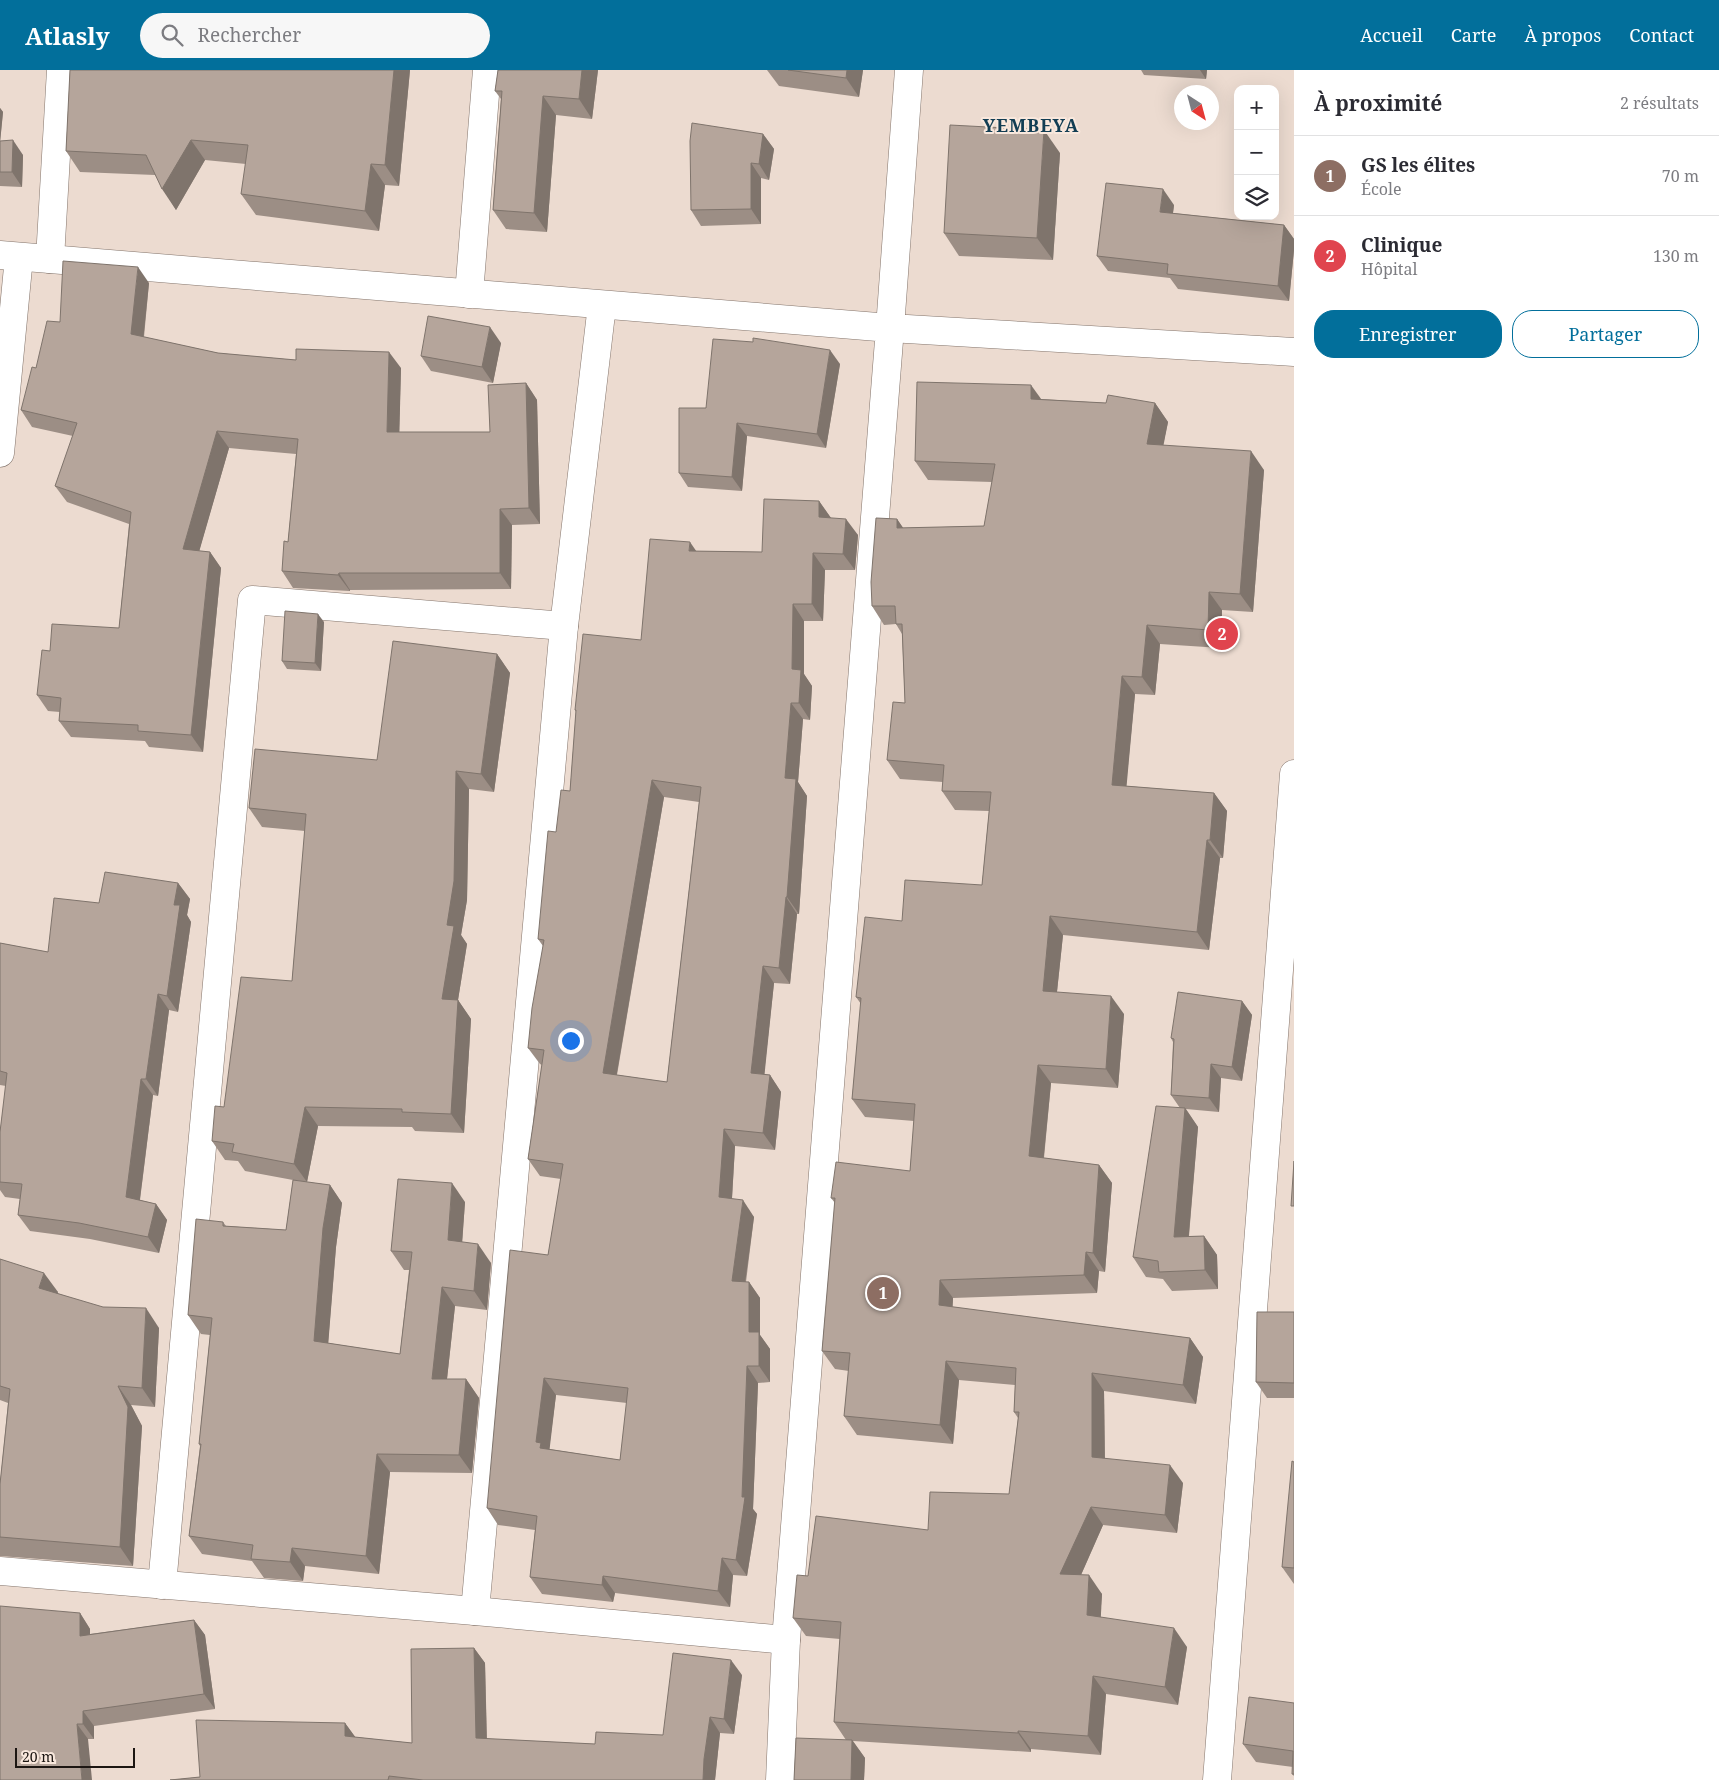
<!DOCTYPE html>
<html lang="fr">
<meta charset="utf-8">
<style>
:root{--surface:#fff;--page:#f7f7f7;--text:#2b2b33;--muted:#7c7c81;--line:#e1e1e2;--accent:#026f9b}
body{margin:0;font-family:"Noto Serif",serif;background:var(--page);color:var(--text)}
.controls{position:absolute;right:15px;top:15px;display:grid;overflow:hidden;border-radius:10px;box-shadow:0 5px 20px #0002}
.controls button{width:45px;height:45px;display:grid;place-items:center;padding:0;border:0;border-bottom:1px solid var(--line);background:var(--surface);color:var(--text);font:25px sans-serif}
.compass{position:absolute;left:1174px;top:15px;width:45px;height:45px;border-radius:50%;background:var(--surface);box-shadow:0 5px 20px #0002;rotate:144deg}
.scale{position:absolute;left:15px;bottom:12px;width:120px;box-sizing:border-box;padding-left:5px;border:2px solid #1c1612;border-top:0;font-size:14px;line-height:18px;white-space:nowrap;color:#1c1612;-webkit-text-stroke:4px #f9e8dd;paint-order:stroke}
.you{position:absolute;left:570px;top:970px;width:18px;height:18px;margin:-12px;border:4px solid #fff;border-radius:50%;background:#1a73e8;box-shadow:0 0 0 8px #1a73e833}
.badge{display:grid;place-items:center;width:32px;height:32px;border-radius:50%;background:var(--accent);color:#fff;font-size:16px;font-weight:700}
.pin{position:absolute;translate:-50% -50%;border:2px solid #fff;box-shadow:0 1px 5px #0006}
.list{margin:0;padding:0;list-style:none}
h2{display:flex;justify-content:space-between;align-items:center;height:65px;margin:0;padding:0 20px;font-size:21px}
h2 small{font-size:16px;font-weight:400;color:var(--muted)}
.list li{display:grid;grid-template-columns:32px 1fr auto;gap:15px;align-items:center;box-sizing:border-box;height:80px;padding:0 20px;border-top:1px solid var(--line)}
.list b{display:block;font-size:19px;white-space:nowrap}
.list p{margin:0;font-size:16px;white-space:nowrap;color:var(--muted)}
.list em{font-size:16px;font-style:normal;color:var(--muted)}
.actions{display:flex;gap:10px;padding:15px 20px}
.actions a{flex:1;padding:11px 0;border:1px solid var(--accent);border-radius:20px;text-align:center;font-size:18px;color:var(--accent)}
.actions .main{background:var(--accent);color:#fff}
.icon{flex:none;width:28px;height:28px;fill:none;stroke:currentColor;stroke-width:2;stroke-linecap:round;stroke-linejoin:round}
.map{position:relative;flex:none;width:1294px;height:1710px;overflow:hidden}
header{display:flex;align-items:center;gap:30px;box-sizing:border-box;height:70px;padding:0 25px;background:var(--accent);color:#fff}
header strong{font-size:24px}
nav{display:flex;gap:28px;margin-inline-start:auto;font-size:18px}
.search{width:350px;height:45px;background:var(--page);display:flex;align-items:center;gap:12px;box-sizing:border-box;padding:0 18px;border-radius:28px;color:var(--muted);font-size:19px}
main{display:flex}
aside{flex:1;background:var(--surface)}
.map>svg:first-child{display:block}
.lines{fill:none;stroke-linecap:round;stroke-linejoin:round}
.minor-casing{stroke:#84756c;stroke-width:29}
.minor{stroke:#fff;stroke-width:28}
.wall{fill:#9c8e85;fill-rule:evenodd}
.shaded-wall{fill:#7f746c}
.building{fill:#b5a59b;stroke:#7f746c;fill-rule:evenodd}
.labels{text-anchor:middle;stroke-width:4;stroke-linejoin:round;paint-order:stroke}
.district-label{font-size:18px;font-weight:bold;letter-spacing:1px;fill:#123d53;stroke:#f9e8dd}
</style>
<header>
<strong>Atlasly</strong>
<div class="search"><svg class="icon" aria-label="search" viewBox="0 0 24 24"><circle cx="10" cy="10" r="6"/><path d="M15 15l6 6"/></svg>Rechercher</div>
<nav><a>Accueil</a><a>Carte</a><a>À propos</a><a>Contact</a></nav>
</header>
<main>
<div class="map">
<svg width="1294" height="1710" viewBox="0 0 1294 1710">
<rect width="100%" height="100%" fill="#ecdbd0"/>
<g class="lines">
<g class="minor-casing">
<g id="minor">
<path d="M909,0l-19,258 404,24"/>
<path d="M0,185l890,73 -104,1312 -6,140"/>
<path d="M50,189l11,-189"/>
<path d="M469,224l18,-224"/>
<path d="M0,383l19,-196"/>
<path d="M0,1501l475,40 311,29"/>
<path d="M162,1515l90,-985 312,26"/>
<path d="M475,1541l89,-985 38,-321"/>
<path d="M1217,1710l77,-1006"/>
</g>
</g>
<use href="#minor" class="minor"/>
</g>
<g class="wall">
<path d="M70,0h340l-11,116 -14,-1 -6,46 -123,-16 -15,-21 5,-30 -41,-4 -29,50 -21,-35 -75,-3 -14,-21z"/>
<path d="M498,0h100l-6,49 -36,-4 -9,117 -41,-3 -13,-19 8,-111 -6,-8z"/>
<path d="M767,0h96l-4,27 -80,-11z"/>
<path d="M1141,0h66l-1,9 -62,-4z"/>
<path d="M0,38l3,4 -3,29 23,14 -1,32 -22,-1z"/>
<path d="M763,64l11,15 -5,31 -8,-2v46l-60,2 -10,-16z"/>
<path d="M1060,83l-7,107 -94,-4 -15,-23z"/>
<path d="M1174,135l-1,8 111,12 10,14v11l-5,51 -111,-12 -8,-11 -62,-7 -11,-15z"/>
<path d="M149,213l-5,54 74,16 78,7 105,8 -2,64h91l36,-49 11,17 3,124 -28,1 -1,64 -161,1v1l-57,-3 -11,-17 6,-29 8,-88 -67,-6 -30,103 11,1 11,16 -18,184 -54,-5 -4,-6 -74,-4 -12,-16 1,-9 -12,-1 -11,-16 13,-44 69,-23 10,-104 -62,-22 -12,-16 18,-50 -41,-9 -11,-17 15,-42 24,-46z"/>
<path d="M753,272l87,22 -14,84 -79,-12 -5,55 -54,-4 -9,-14 27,-65z"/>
<path d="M501,273l-8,40 -62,-12 -10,-15z"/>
<path d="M1041,329l65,4h49l13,19 -5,23 101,25 -11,142 -31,-2 -1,38 -61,-4 -5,51 -20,-1 -9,92 88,7 13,18 -4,47h-3l-11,92 -146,-15 -6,57 67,22 -6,74 -67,-5 -7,75 55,7 13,18 -7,89 -6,-1 -2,22 -144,5 -1,9 238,31 13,19 -7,47 -92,-13 1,67 78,25 -6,50 -74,-8 -22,50 21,19 -2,23 87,30 -9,58 -72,-11 -5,61 -70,-6v3l-178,-11 12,17 -1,22h-70l52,-40 -12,-18 6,-83 -34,-3 -13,-18 15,-42 120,-46 81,-36 9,-76 -4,-6 1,-27 -56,-5 -6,64 -96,-9 -13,-19 5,-45 -14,-2 -13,-18 13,-148 -4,-5 79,-27 4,-50 -49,-4 -13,-18 9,-95 -5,-7 46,-76 80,-36 7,-74 -34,-1 -13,-19 1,-9 -43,-3 -13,-19 18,-57 -3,-69 -6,-10 -12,1 -12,-19 25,-87 6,9 81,-2 8,-44 -64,-2 -13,-19z"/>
<path d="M819,431l12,17 27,17 -3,35h-30l-2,51h-19v53l8,12 -2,34 -7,-1 -5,63 9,14 -8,118h-2l-7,70 -16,-1 -10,91 6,1 11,17 -6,58 -40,-4 -3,53 22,18 -8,65h3l11,16v37l10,14v33l-12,1 -5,126 4,5 -10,62 -14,-1 -3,32 -115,-14 -2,9 -71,-8 -12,-17 5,-47 -37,-5 -11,-17 61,-253 13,-76 -21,-3 -12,-17 14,-94 -2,-1 -12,-16 15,-102 -5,-7 18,-107 14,-41 6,-79 -1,-2 66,-70 55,-89 66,1zM664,727l35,5 -32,280 -50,-7zM556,1325l71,8 -7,57 -71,-11z"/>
<path d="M324,552l-3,49 -34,-2 -5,-8z"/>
<path d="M497,584l13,19 -16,119 -25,-3 -2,111 -6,35 6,9 -9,56 13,19 -7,114 -49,-2 -3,-4 -94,-1 -11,56 23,3 12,18 -6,44 -8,96 72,11 9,-84h-5l-13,-19 74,-49 -3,40 29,21 -4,47 -32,-4 -8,73h19l13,19 -7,75 -82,-1 -11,102 -74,-8 -2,15 -39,-3 -12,-17 -50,-7 -13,-18 11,-90 -1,-2 11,-109 -9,-1 -13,-19 35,-93 3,4 60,4 7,-50 -48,-9 -7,-10 -13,-1 -13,-19 12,-34 68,-126 13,-150 -43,-4 -13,-19 128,-48z"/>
<path d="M178,813l12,16 -3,16 4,7 -13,90 -9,-2 -11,86 -5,-1 -13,105 16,4 11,16 -8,33 -69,-14 -60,-8 -12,-16 2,-16 -15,-2 -5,-7v-58l6,-46 -6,-1v-142l48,9 51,-49z"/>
<path d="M1242,931l10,14 -10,66 -21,-3 -2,34 -33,-3 12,18 -9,109h15l13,19 1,34 -46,2 -9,-12 -17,-2 -13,-20 47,-149 -9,-13 2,-53 -2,-4z"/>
<path d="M0,1189l58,33 -1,1 102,35 -4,79 -24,-2 11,21 -9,140 -133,-10v-72l8,-81 -8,-3z"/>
<path d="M1294,1242v86h-27l-11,-16z"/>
<path d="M1294,1392v122l-12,-17z"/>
<path d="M80,1543l10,16v5l104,-14 11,15 10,74 -121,17v13h-6l-88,41z"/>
<path d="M474,1578l11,15 2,76 108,5 68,-9 79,-60 -8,59 -14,-1 -5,47h-545l30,-3 145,-54 10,14 57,6z"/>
<path d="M1294,1633v73l-2,-2 1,-7 -37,-5 -13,-18z"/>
</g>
<g class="shaded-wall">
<path d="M394,0h16l-11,116 -14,-21z"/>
<path d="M582,0h16l-6,49 -13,-20z"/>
<path d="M847,0h16l-4,27 -13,-19z"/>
<path d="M1200,0h7l-1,9z"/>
<path d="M543,26l13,19 -9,117 -13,-19z"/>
<path d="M0,38l3,4 -3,31z"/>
<path d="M1044,60l16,23 -7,107 -16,-22z"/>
<path d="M763,64l11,15 -5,31 -10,-16z"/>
<path d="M13,70l10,15 -1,32 -10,-15z"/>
<path d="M191,70l14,20 -29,50 -14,-21z"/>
<path d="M751,93l10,15v46l-10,-15z"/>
<path d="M371,94l14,21 -6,46 -14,-20z"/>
<path d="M1163,119l11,16 -3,23 -11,-16z"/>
<path d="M1284,155l10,14v11l-5,51 -11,-15z"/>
<path d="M138,197l11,16 -7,68 -11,-17z"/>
<path d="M490,257l11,16 -8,40 -11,-16z"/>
<path d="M830,280l10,14 -14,84 -9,-14z"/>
<path d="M389,282l12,16 -2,80 -12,-16z"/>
<path d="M526,313l11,17 3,124 -11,-16z"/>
<path d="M1031,315l13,18 -13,-4z"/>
<path d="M1155,333l13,19 -8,41 -13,-19z"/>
<path d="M737,353l10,13 -5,55 -10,-14z"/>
<path d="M217,361l12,17 -34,118 -12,-17z"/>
<path d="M1251,381l13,19 -11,142 -13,-18z"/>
<path d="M819,431l12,17 -1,16 -11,-17z"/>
<path d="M500,439l12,16 -1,64 -11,-16z"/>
<path d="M846,449l12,16 -3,35 -12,-16z"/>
<path d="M897,449l13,19 -13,-10z"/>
<path d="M690,472l11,16 -12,-7z"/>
<path d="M210,482l11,16 -18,184 -12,-17z"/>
<path d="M813,483l12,17 -2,51 -11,-17z"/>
<path d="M339,503l11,17v1l-12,-16z"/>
<path d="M1209,522l13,18 -1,38 -13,-18z"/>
<path d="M793,534l11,17v53l8,12 -2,34 -11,-17 -7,-34z"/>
<path d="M318,544l6,8 -3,49 -6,-8z"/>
<path d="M1147,555l13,19 -5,51 -13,-18z"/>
<path d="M497,584l13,19 -16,119 -13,-18z"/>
<path d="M1122,606l13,18 -10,109 -13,-18z"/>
<path d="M791,633l12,16 -5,63 9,14 -8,118 -12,-17 -2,-119z"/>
<path d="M456,701l13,18 -2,111 -6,35 6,9 -9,56 13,19 -7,114 -13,-19 -9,-115z"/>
<path d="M652,710l12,17 -50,293 -11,-17z"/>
<path d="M1214,723l13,18 -4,47 -13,-18z"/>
<path d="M1207,770l13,18 -11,92 -12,-18z"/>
<path d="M178,813l12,16 -3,16 4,7 -13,90 -11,-16 7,-91z"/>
<path d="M786,827l11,17 -7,70 -11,-16z"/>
<path d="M1050,846l13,19 -8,75 -12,-19z"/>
<path d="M763,896l11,17 -11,106 -12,-16z"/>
<path d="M158,924l11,16 -11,86 -12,-17z"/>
<path d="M1111,926l13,18 -6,74 -12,-19z"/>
<path d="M1242,931l10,14 -10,66 -10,-14z"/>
<path d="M1211,994l10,14 -2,34 -10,-14z"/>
<path d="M1038,995l13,18 -9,91 -13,-18z"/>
<path d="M770,1005l11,17 -6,58 -12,-17z"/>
<path d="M141,1009l12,16 -15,119 -12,-17z"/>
<path d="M305,1037l13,19 -11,56 -13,-18z"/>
<path d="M1185,1038l13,19 -11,129 -13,-19z"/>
<path d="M724,1059l11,17 -4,68 -12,-17z"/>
<path d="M1099,1095l13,18 -7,89 -12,-19z"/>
<path d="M452,1113l13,19 -4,57 -13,-19z"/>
<path d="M330,1115l12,18 -6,44 -9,112 -13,-18 9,-113z"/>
<path d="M743,1130l11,17 -11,81 -11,-17z"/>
<path d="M156,1134l11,16 -8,33 -11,-16z"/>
<path d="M1204,1166l13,19 1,34 -13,-19z"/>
<path d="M478,1174l13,19 -4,47 -13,-19z"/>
<path d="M1086,1182l13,19 -2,22 -13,-18z"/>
<path d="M44,1203l14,19 -5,15 -14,-19z"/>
<path d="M940,1210l13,18 -1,26 -13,-19z"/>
<path d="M749,1212l11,16v37l10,14v33l-11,-16 -10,-34z"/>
<path d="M442,1217l13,19 -10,91 -13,-18z"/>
<path d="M146,1238l13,20 -4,79 -13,-19z"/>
<path d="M1190,1268l13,19 -7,47 -13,-19z"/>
<path d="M946,1291l13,19 -6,64 -13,-19z"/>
<path d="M747,1296l11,17 -5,126 4,5 -10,62 -11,-16 6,-63z"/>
<path d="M1092,1303l12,18 1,84 -13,-18z"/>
<path d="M544,1308l12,17 -7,59 3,11 -16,-23z"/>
<path d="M466,1309l13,19 -7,75 -13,-18z"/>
<path d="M118,1316l13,19 11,21 -9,140 -13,-19z"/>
<path d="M377,1384l13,18 -11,102 -13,-18z"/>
<path d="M1170,1395l13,18 -6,50 -12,-18z"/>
<path d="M1091,1437l12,18 -30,68 -13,-19z"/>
<path d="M292,1478l13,18 -2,15 -13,-19z"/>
<path d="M722,1488l11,17 -3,32 -12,-16z"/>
<path d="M1089,1505l13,19 -2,39 -13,-18z"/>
<path d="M603,1506l12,17 -2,9 -11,-17z"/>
<path d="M80,1543l10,16v22l-10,-15z"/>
<path d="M194,1550l11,15 10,74 -11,-15z"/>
<path d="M1174,1558l13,19 -9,58 -13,-18z"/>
<path d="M474,1578l11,15 2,90 -11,-15z"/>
<path d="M731,1590l11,15 -8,59 -10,-15z"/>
<path d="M1093,1606l13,18 -5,61 -13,-19z"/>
<path d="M83,1641l11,15v13l-11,-15z"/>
<path d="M710,1647l10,16 -5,47h-12l1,-21z"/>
<path d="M345,1653l11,15 -11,-2z"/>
<path d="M77,1654l11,15 4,41h-10z"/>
<path d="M1018,1661l13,18v3l-13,-19z"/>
<path d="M852,1670l13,18 -1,22h-13z"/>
</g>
<g class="building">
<path d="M70,0h324l-9,95 -14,-1 -6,47 -124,-17 7,-49 -57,-5 -29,49 -16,-34 -80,-4z"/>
<path d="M498,0h84l-3,29 -36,-3 -9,117 -41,-3 9,-119h-7z"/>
<path d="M788,0h59l-1,8z"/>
<path d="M692,53l71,11 -4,30 -8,-1v46l-60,1 -1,-69z"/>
<path d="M950,55l94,5 -7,108 -93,-5z"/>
<path d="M13,70l-1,32h-12v-31z"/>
<path d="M1106,113l57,6 -3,23 124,13 -6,61 -111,-12 1,-10 -71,-8z"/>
<path d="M63,191l75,6 -7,67 87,19 78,7v-11l93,3 -2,80h103l-2,-47 38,-2 3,125 -29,1v64h-161l-1,2 -56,-4 2,-30 4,1 10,-103 -81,-8 -34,118 27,3 -19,183 -53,-4v-6l-79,-4 2,-23 -24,-3 5,-45 8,1 2,-27 67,4 12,-116 -76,-26 22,-63 -56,-13 11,-43 4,1 11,-47 13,1z"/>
<path d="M428,246l62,11 -8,40 -61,-11z"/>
<path d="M753,268l77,12 -13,84 -80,-11 -5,54 -53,-4v-65h27l7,-69 40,3z"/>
<path d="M917,312l114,3v14l75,4 2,-8 47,8 -8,41 104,7 -11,143 -31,-2 -1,38 -61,-5 -5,52 -20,-1 -10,109 102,8 -4,47h-3l-10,92 -147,-16 -7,75 68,5 -5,73 -68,-4 -9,91 70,9 -6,88 -7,-1 -2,23 -144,5 -1,25 251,33 -7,47 -91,-12v84l78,8 -5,50 -74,-8 -31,67 29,1 -2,40 87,13 -9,59 -72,-11 -5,60 -70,-5v2l-184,-11 7,-100 -48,-4 4,-43 11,1 8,-60 112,14 2,-38 79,2 10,-82h-5l2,-44 -70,-7 -6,64 -96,-9 6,-63 -28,-2 13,-153h-4l5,-36 74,9 5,-67 -63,-5 9,-101 -5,-1 9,-80 37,4 3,-41 77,5 9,-93 -49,-1 2,-26 -57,-5 6,-58 12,1 -3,-79h-6l-1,-18h-23l-1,-24 5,-64 21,1v9l87,-2 11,-62 -80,-3z"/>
<path d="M764,429l55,2v16l27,2 -3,35 -30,-1 -1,51h-19l-1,65 9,1 -2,33h-8l-6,75 11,1 -9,118h-1l-7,71 -16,-2 -12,107 19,2 -7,58 -39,-4 -5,68 24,3 -11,81 17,1v50h10v34h-12l-5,131h3l-9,63 -14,-2 -4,33 -115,-15 -1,9 -72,-8 7,-61 -50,-8 23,-258 38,5 15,-91 -35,-5 16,-109 -16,-2 4,-40 12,-68 -6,-1 10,-108 8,1 5,-42 9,1 6,-81h-1l8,-76 58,6 9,-101 40,3 -1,9 73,1zM652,710l49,7 -34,295 -64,-9zM544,1308l84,10 -8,72 -80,-12 1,-5 -5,-1z"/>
<path d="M285,541l33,3 -3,49 -33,-2z"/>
<path d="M393,571l104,13 -16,120 -25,-3 -2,110 -7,44 7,1 -12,73 16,1 -7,114 -49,-2v-3l-97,-2 -11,57 -62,-12 2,-8 -22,-3 3,-35 9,1 17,-130 51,4 14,-167 -57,-6 6,-59 122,11z"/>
<path d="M105,802l73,11 -4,22h6l-13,91 -9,-2 -12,85h-5l-15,118 30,7 -8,33 -69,-14 -61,-8 4,-31 -22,-2v-50l7,-59 -7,-2v-128l48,9 6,-54 45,5z"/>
<path d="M1178,922l64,9 -10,66 -21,-3 -2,34 -38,-3 3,-56 -3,-1z"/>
<path d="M1156,1036l29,2 -11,129 30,-1 1,34 -46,2 -1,-11 -25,-4z"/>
<path d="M1294,1091v45h-3z"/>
<path d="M398,1109l54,4 -4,57 30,4 -4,47 -32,-4 -10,92h34l-7,76 -82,-1 -11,102 -74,-8 -2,14 -39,-3 2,-14 -64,-9 12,-92h-2l13,-126 -24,-3 8,-96 27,3v4l63,4 7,-50 37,5 -7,43 -9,113 86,13 12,-102 -21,-1z"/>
<path d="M0,1189l44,14 -5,15 64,19 43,1 -4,80 -24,-2 10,21 -8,140 -120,-10v-53l10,-95 -10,-3z"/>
<path d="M1257,1242h37v71l-38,-1z"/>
<path d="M1292,1391l2,1v106l-12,-1z"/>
<path d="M0,1536l80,7v23l114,-16 10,74 -121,17v13h-6l5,56h-82z"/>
<path d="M474,1578l2,90 119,6 1,-12 67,3 10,-82 58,7 -7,59 -14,-2 -6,42 -1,21h-280l-34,-4 -1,4h-218l30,-3 -4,-57 149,3v13l67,7 -1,-94z"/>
<path d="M1249,1627l45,6v71h-2l1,-23 -50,-7z"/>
<path d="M796,1668l56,2 -1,40h-57z"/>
</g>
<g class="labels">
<g class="district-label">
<text x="1031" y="62">YEMBEYA</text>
</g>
</g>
</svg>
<div class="controls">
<button>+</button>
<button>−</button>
<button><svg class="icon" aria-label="layers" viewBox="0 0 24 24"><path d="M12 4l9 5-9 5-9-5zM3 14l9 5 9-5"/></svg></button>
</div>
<svg class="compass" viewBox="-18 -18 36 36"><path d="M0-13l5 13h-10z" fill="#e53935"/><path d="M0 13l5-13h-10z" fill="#7c7c81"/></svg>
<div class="scale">20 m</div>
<div class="you"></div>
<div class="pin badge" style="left:883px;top:1223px;background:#8d6e63">1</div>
<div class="pin badge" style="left:1222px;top:564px;background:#e0444e">2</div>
</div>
<aside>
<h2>À proximité<small>2 résultats</small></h2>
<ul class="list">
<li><span class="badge" style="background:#8d6e63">1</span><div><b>GS les élites</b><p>École</p></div><em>70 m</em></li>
<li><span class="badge" style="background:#e0444e">2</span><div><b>Clinique</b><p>Hôpital</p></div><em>130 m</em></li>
</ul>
<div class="actions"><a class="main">Enregistrer</a><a>Partager</a></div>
</aside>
</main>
